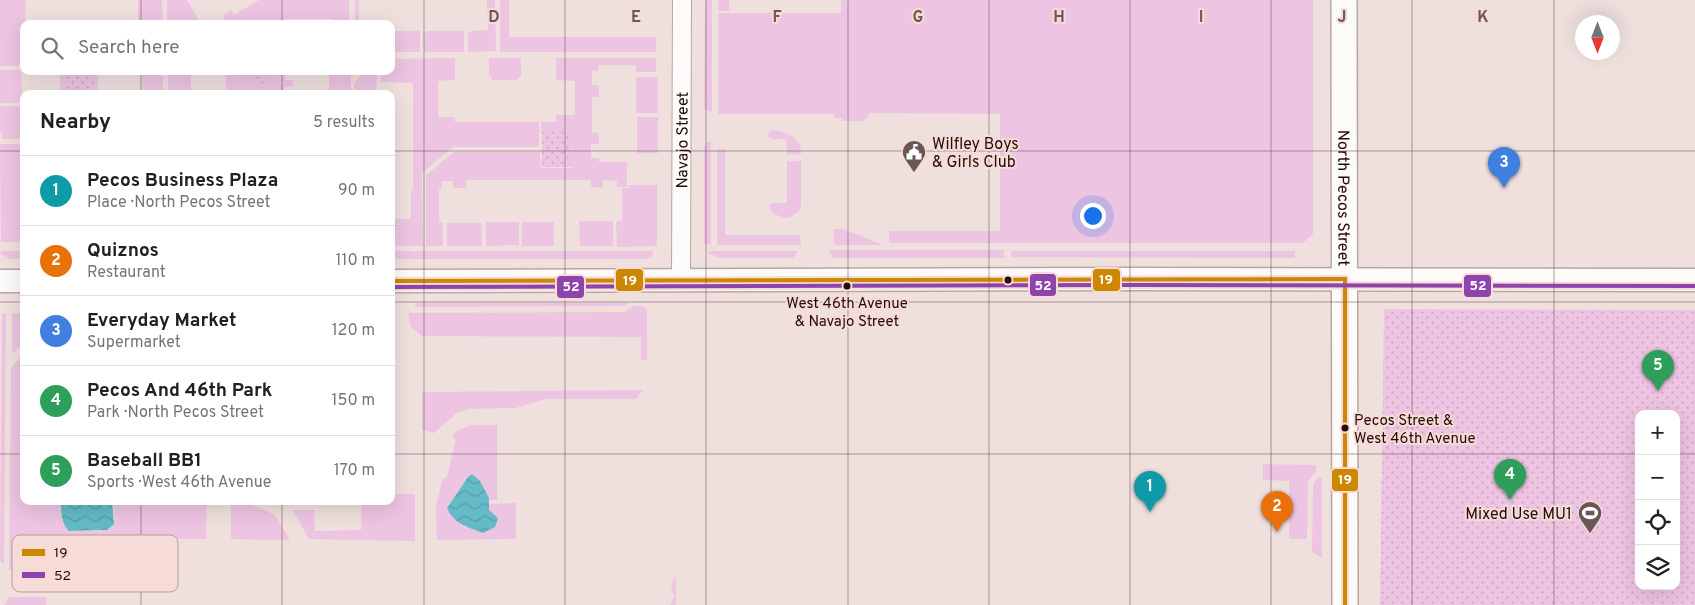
<!DOCTYPE html>
<meta charset="utf-8">
<style>
:root{--surface:#fff;--page:#f6f6f6;--text:#202124;--muted:#757577;--line:#e0e0e0;--accent:#db2777}
body{margin:0;font-family:Overpass,sans-serif;background:var(--page);color:var(--text)}
.controls{position:absolute;right:15px;bottom:15px;display:grid;overflow:hidden;border-radius:10px;box-shadow:0 5px 20px #0002}
.controls button{width:45px;height:45px;display:grid;place-items:center;padding:0;border:0;border-bottom:1px solid var(--line);background:var(--surface);color:var(--text);font:25px sans-serif}
.compass{position:absolute;left:1575px;top:15px;width:45px;height:45px;border-radius:50%;background:var(--surface);box-shadow:0 5px 20px #0002;rotate:180deg}
.you{position:absolute;left:1092px;top:215px;width:18px;height:18px;margin:-12px;border:4px solid #fff;border-radius:50%;background:#1a73e8;box-shadow:0 0 0 8px #1a73e833}
.badge{display:grid;place-items:center;width:32px;height:32px;border-radius:50%;background:var(--accent);color:#fff;font-size:16px;font-weight:700}
.pin{position:absolute;translate:-50% -41px;filter:drop-shadow(0 1px 2px #0008)}
.pin::after{content:'';position:absolute;top:26px;width:18px;height:15px;background:inherit;clip-path:polygon(0 0,100% 0,50% 100%)}
.list{margin:0;padding:0;list-style:none}
h2{display:flex;justify-content:space-between;align-items:center;height:65px;margin:0;padding:0 20px;font-size:21px}
h2 small{font-size:16px;font-weight:400;color:var(--muted)}
.list li{display:grid;grid-template-columns:32px 1fr auto;gap:15px;align-items:center;box-sizing:border-box;height:70px;padding:0 20px;border-top:1px solid var(--line)}
.list b{display:block;font-size:19px;white-space:nowrap}
.list p{margin:0;font-size:16px;white-space:nowrap;color:var(--muted)}
.list em{font-size:16px;font-style:normal;color:var(--muted)}
.icon{flex:none;width:28px;height:28px;fill:none;stroke:currentColor;stroke-width:2;stroke-linecap:round;stroke-linejoin:round}
.map{position:relative;flex:none;width:1695px;height:605px;overflow:hidden}
.search{position:absolute;background:var(--surface);box-shadow:0 5px 20px #0002;left:20px;top:20px;width:375px;height:55px;display:flex;align-items:center;gap:12px;box-sizing:border-box;padding:0 18px;border-radius:10px;color:var(--muted);font-size:19px}
.panel{position:absolute;background:var(--surface);box-shadow:0 5px 20px #0002;left:20px;top:90px;width:375px;height:415px;border-radius:10px}
.map>svg:first-child{display:block}
.grass{fill:#edc4e2}
.park{fill:url(#park-dots);fill-rule:evenodd}
.water{fill:url(#water-waves)}
.lines{fill:none;stroke-linecap:round;stroke-linejoin:round}
.minor-casing{stroke:#b8a6a3;stroke-width:20}
.tertiary-casing{stroke:#b8a6a3;stroke-width:25}
.secondary-casing{stroke:#b8a6a3;stroke-width:28}
.minor{stroke:#fdfafa;stroke-width:18}
.tertiary{stroke:#fdfafa;stroke-width:22}
.secondary{stroke:#fdfafa;stroke-width:25}
.bus-1-casing{stroke:#f7dbd6;stroke-width:8}
.bus-2-casing{stroke:#f7dbd6;stroke-width:8}
.bus-1{stroke:#cd8702;stroke-width:4}
.bus-2{stroke:#8e44ad;stroke-width:4}
.grid{fill:none;stroke:#6a5653;stroke-width:1;stroke-opacity:0.55}
.bus-dot{fill:#230c08;stroke:#f7dbd6;stroke-width:2}
.labels{text-anchor:middle;stroke-width:4;stroke-linejoin:round;paint-order:stroke}
.bus-label{font-size:15px;fill:#230c08;stroke:#f7dbd6}
.street-label{font-size:16px;fill:#230c08;stroke:#f7dbd6}
.poi-label{font-size:16px;fill:#230c08;stroke:#f7dbd6;text-anchor:start}
.key{fill:#f7dbd6;stroke:#b79d98;stroke-width:1}
.key-label{font-size:14px;fill:#230c08}
.grid-label{font-size:16px;text-anchor:middle;font-weight:bold;fill:#6a5653;stroke:#f7dbd6;stroke-width:4;stroke-linejoin:round;paint-order:stroke}
.line-badge{stroke:#f7dbd6;stroke-width:2}
.badge-label{font-size:14px;text-anchor:middle;font-weight:bold;fill:#fff}
</style>
<div class="map">
<svg width="1695" height="605" viewBox="0 0 1695 605">
<defs>
<pattern id="park-dots" width="8" height="8" patternUnits="userSpaceOnUse" patternTransform="scale(1.25)"><rect width="8" height="8" fill="#edc4e2"/><path d="M2 2h.1M6 6h.1" fill="none" stroke="#cba7c0" stroke-width="1.8" stroke-linecap="round"/></pattern>
<pattern id="water-waves" width="16" height="10" patternUnits="userSpaceOnUse" patternTransform="scale(1.25)"><rect width="16" height="10" fill="#64bac7"/><path d="M0 5q4-4 8 0t8 0" fill="none" stroke="#569fa9"/></pattern>
</defs>
<rect width="100%" height="100%" fill="#efe0de"/>
<g class="grass">
<path d="M0,0h26l-2,48 -3,1v13l-3,4h-18z"/>
<path d="M138,0h24l1,24h-25z"/>
<path d="M167,0h20l14,24h-34z"/>
<path d="M259,0h90v24h-15l-1,-5h-48v5h-66l6,-4 -2,-5 8,-5 3,5z"/>
<rect x="355" y="0" width="4" height="24"/>
<path d="M487,0h8l1,51 -28,1v-18l3,-3 17,-1z"/>
<path d="M500,0h9v37h147v15h-156z"/>
<path d="M705,0h7v112l-8,-3z"/>
<rect x="718" y="0" width="11" height="11"/>
<path d="M841,0h472v234l-10,9h-414v-12h111v-117l-131,-1 -1,4 -4,4h-22v-3h-8v-4h-116v-101h123z"/>
<rect x="391" y="31" width="29" height="21"/>
<path d="M427,31h37v21h-40l-1,-18z"/>
<path d="M455,58v22l-17,1v36h17v5h84v25h-86l-31,26 1,73h-32v-27h20v-28h2v-108l-32,-1v-11h10v-12z"/>
<path d="M489,58h32v18l-4,4h-24l-4,-5z"/>
<path d="M556,58h100v14h-20v-7h-37l-1,6h-6v14h7v12h-7v35l7,1v11h-8v14h8v4h28v25h-10v-6l-14,-1v8l-12,-1v-7h-125v8h-13v-7h-11v8h-3v33l4,1v23h-17v-71l28,-23h86l1,16h30v-36h-30v-10h15v-7h19v-34l-19,-1z"/>
<path d="M0,70h19l2,3 1,25 -3,5h-19z"/>
<rect x="60" y="71" width="38" height="23"/>
<path d="M142,71h21v23h-20z"/>
<path d="M168,71h21l2,3v20h-23z"/>
<path d="M226,71h59v9h8v7h-9v7h-58z"/>
<rect x="329" y="71" width="22" height="23"/>
<path d="M364,71h13l-1,23h-22v-10z"/>
<rect x="636" y="77" width="22" height="36"/>
<path d="M0,106h19l3,3 1,26 -4,4h-17v-6l-2,-1z"/>
<rect x="637" y="117" width="21" height="36"/>
<path d="M774,130c13,3 28,7 27,24l-14,1 -1,-16h-13l-5,-3 1,-4z"/>
<path d="M707,142h4v102h-7v-97z"/>
<path d="M0,144h20v21h4v77h-23z"/>
<path d="M717,149h8v86h75l1,10h-84z"/>
<path d="M787,161h14v45l-2,5 -8,6 -6,1 -11,-4 -5,-6v-3l4,-2h14z"/>
<path d="M629,185h28v61l-40,1 -1,-25 6,-1v-33h7z"/>
<path d="M579,221h34v25h-33z"/>
<path d="M486,222h33v23l-33,1z"/>
<rect x="522" y="222" width="32" height="24"/>
<path d="M447,223h34l1,23h-35z"/>
<path d="M834,229h10l39,16h-47l-2,-2z"/>
<path d="M829,250h175v8h-171z"/>
<path d="M1,251h23v8h-14l-9,-5z"/>
<path d="M391,251h262v5l-6,3h-256z"/>
<path d="M708,251h90l-5,7h-73l-12,-5z"/>
<path d="M1011,251h284v7l-284,-1z"/>
<path d="M417,303h213l-6,3 -210,1z"/>
<path d="M634,306h8l5,4v50h-6v-23l-219,-1 -11,-9 -3,-14 217,-1z"/>
<path d="M2,313h4l-2,251 -4,-3z"/>
<path d="M12,313h12v28l-10,12 -2,-3z"/>
<path d="M24,352v149h37c0,11 0,22 8,30h33l13,-11 -3,-19h95l-1,38 -161,-1 -2,32h-34l2,-202z"/>
<path d="M643,390l-7,9h-90l-31,9 -46,1 -11,3 -24,21 -12,-3v-38z"/>
<path d="M471,425h26v75h-7l-10,-19 -9,-7 -3,3 -21,31c10,17 43,37 51,10l-9,-8v-6l27,-1v36l-79,1 -1,-33 6,-27 5,-3 9,-38 -4,-1 3,-6z"/>
<path d="M1263,464l53,1v6l-8,11 -1,57h-18v-58l-26,-1z"/>
<path d="M1318,478h4v80l-10,-6 1,-68z"/>
<path d="M391,494h23l1,2v45l-106,-2 -16,-29h21l1,21 46,-1 1,-29h29z"/>
<path d="M231,501h12l32,14 15,25 -59,-1z"/>
<path d="M676,576v29h-6l5,-9c-5,-8 -5,-12 1,-20z"/>
<path d="M9,597h37v8h-42z"/>
</g>
<g class="park">
<rect x="64" y="71" width="32" height="23"/>
<path d="M242,71h27l-6,12h-9z"/>
<rect x="542" y="132" width="29" height="35"/>
<path d="M1384,309l311,1v295h-315zM1639,414h37v172h-37z"/>
</g>
<g class="water">
<path d="M472,474l8,7 9,17v12l9,8 -3,9 -12,6c-14,-5 -30,-10 -36,-25l21,-31z"/>
<path d="M61,501h51l2,23 -7,6 -38,1c-8,-8 -8,-19 -8,-30z"/>
</g>
<g class="lines">
<g class="minor-casing">
<g id="minor">
<path id="s1" d="M681,280l1,-280"/>
</g>
</g>
<g class="tertiary-casing">
<g id="tertiary">
<path d="M0,281h24"/>
<path d="M391,281l746,-2 558,1"/>
</g>
</g>
<g class="secondary-casing">
<g id="secondary">
<path id="s2" d="M1344,0l1,605"/>
</g>
</g>
<use href="#minor" class="minor"/>
<use href="#tertiary" class="tertiary"/>
<use href="#secondary" class="secondary"/>
<g class="bus-1-casing">
<g id="bus-1">
<path d="M1345,279v326"/>
<path d="M391,281l954,-2"/>
</g>
</g>
<g class="bus-2-casing">
<path id="bus-2" d="M391,287l746,-2 558,1"/>
</g>
<use href="#bus-1" class="bus-1"/>
<use href="#bus-2" class="bus-2"/>
</g>
<path class="grid" d="M141,0v24M282,0v24M424,0v605M565,0v605M706,0v605M848,0v605M989,0v605M1130,0v605M1271,0v605M1412,0v605M1554,0v605M141,71v23M282,71v23M0,151h24M391,151h1304M0,302h24M391,302h1304M0,454h24M391,454h1248M1676,454h19M141,501v104M282,501v104"/>
<defs>
<g id="civic-pin" transform="scale(1.25)"><path d="M0 17L-7.5 6A9.5 9.5 0 1 1 7.5 6Z" fill="#6a5653" stroke="#f7dbd6"/><path d="M-.6-6.5H3V-4.5H.6V-3L4-1V1h2V6H-6V1h2V-1L-.6-3ZM-1.2 2.5V6h2.4V2.5Z" fill="#fff"/></g>
<g id="stadium-pin" transform="scale(1.25)"><path d="M0 17L-7.5 6A9.5 9.5 0 1 1 7.5 6Z" fill="#6a5653" stroke="#f7dbd6"/><path d="M0-5a6.5 5 0 1 0 0 10a6.5 5 0 1 0 0-10ZM-3.5-1.8h7v3.6h-7Z" fill="#fff"/></g>
</defs>
<g fill-rule="evenodd">
<use href="#civic-pin" x="914" y="152"/>
<use href="#stadium-pin" x="1590" y="513"/>
</g>
<g class="bus-dot">
<circle cx="1008" cy="280" r="4.5"/>
<circle cx="847" cy="286" r="4.5"/>
<circle cx="1345" cy="428" r="4.5"/>
</g>
<g class="labels">
<g class="bus-label">
<text x="847" y="308">West 46th Avenue<tspan x="847" dy="18">&amp; Navajo Street</tspan></text>
<text x="1354" y="425" text-anchor="start">Pecos Street &amp;<tspan x="1354" dy="18">West 46th Avenue</tspan></text>
</g>
<g class="street-label">
<text dy="6" stroke="none"><textPath href="#s1" startOffset="140">Navajo Street</textPath></text>
<text dy="6" stroke="none"><textPath href="#s2" startOffset="198">North Pecos Street</textPath></text>
</g>
<g class="poi-label">
<text x="932" y="149">Wilfley Boys<tspan x="932" dy="18">&amp; Girls Club</tspan></text>
<text x="1572" y="519" text-anchor="end">Mixed Use MU1</text>
</g>
</g>
<rect x="12" y="535" width="166" height="57" rx="8" class="key"/>
<rect x="22" y="549" width="23" height="7" fill="#cd8702"/>
<rect x="22" y="572" width="23" height="6" fill="#8e44ad"/>
<g class="key-label">
<text x="54" y="557">19</text>
<text x="54" y="580">52</text>
</g>
<g class="grid-label">
<text x="494" y="22">D</text>
<text x="636" y="22">E</text>
<text x="777" y="22">F</text>
<text x="918" y="22">G</text>
<text x="1059" y="22">H</text>
<text x="1201" y="22">I</text>
<text x="1342" y="22">J</text>
<text x="1483" y="22">K</text>
</g>
<g class="line-badge">
<rect x="1092" y="268" width="29" height="24" rx="5" fill="#cd8702"/>
<rect x="615" y="268" width="29" height="24" rx="5" fill="#cd8702"/>
<rect x="1029" y="273" width="28" height="24" rx="5" fill="#8e44ad"/>
<rect x="1463" y="274" width="29" height="24" rx="5" fill="#8e44ad"/>
<rect x="556" y="275" width="29" height="24" rx="5" fill="#8e44ad"/>
<rect x="1331" y="468" width="28" height="24" rx="5" fill="#cd8702"/>
</g>
<g class="badge-label">
<text x="1106" y="284">19</text>
<text x="630" y="285">19</text>
<text x="1043" y="290">52</text>
<text x="1478" y="290">52</text>
<text x="571" y="291">52</text>
<text x="1345" y="484">19</text>
</g>
</svg>
<div class="controls">
<button>+</button>
<button>−</button>
<button><svg class="icon" aria-label="locate" viewBox="0 0 24 24"><circle cx="12" cy="12" r="6"/><path d="M12 2v4M12 18v4M2 12h4M18 12h4"/></svg></button>
<button><svg class="icon" aria-label="layers" viewBox="0 0 24 24"><path d="M12 4l9 5-9 5-9-5zM3 14l9 5 9-5"/></svg></button>
</div>
<svg class="compass" viewBox="-18 -18 36 36"><path d="M0-13l5 13h-10z" fill="#e53935"/><path d="M0 13l5-13h-10z" fill="#757577"/></svg>
<div class="you"></div>
<div class="pin badge" style="left:1150px;top:512px;background:#0f9aa8">1</div>
<div class="pin badge" style="left:1277px;top:532px;background:#e8710a">2</div>
<div class="pin badge" style="left:1504px;top:188px;background:#3f7fe0">3</div>
<div class="pin badge" style="left:1510px;top:500px;background:#2e9e5b">4</div>
<div class="pin badge" style="left:1658px;top:391px;background:#2e9e5b">5</div>
<div class="search"><svg class="icon" aria-label="search" viewBox="0 0 24 24"><circle cx="10" cy="10" r="6"/><path d="M15 15l6 6"/></svg>Search here</div>
<section class="panel">
<h2>Nearby<small>5 results</small></h2>
<ul class="list">
<li><span class="badge" style="background:#0f9aa8">1</span><div><b>Pecos Business Plaza</b><p>Place · North Pecos Street</p></div><em>90 m</em></li>
<li><span class="badge" style="background:#e8710a">2</span><div><b>Quiznos</b><p>Restaurant</p></div><em>110 m</em></li>
<li><span class="badge" style="background:#3f7fe0">3</span><div><b>Everyday Market</b><p>Supermarket</p></div><em>120 m</em></li>
<li><span class="badge" style="background:#2e9e5b">4</span><div><b>Pecos And 46th Park</b><p>Park · North Pecos Street</p></div><em>150 m</em></li>
<li><span class="badge" style="background:#2e9e5b">5</span><div><b>Baseball BB1</b><p>Sports · West 46th Avenue</p></div><em>170 m</em></li>
</ul>
</section>
</div>
